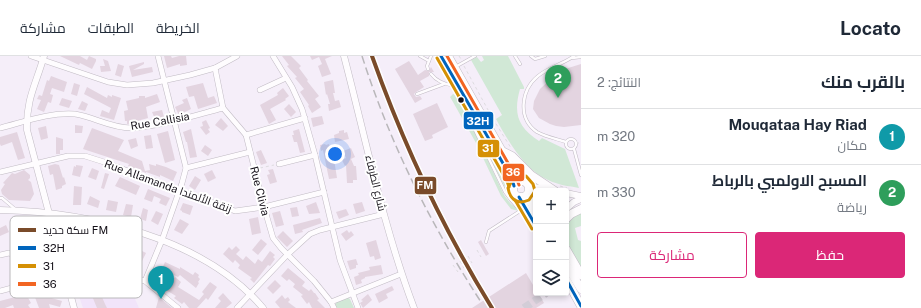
<!DOCTYPE html>
<html lang="ar">
<meta charset="utf-8">
<style>
:root{--surface:#fff;--page:#f2f2f3;--text:#1f2937;--muted:#747a83;--line:#e0e1e3;--accent:#db2777}
body{margin:0;font-family:"Public Sans",Cairo,sans-serif;background:var(--page);color:var(--text);direction:rtl}
.controls{position:absolute;right:12px;bottom:12px;display:grid;overflow:hidden;border-radius:4px;box-shadow:0 2px 6px #0003}
.controls button{width:36px;height:36px;display:grid;place-items:center;padding:0;border:0;border-bottom:1px solid var(--line);background:var(--surface);color:var(--text);font:20px sans-serif}
.you{position:absolute;left:335px;top:98px;width:14px;height:14px;margin:-10px;border:3px solid #fff;border-radius:50%;background:#1a73e8;box-shadow:0 0 0 6px #1a73e833}
.badge{display:grid;place-items:center;width:26px;height:26px;border-radius:50%;background:var(--accent);color:#fff;font-size:13px;font-weight:700}
.pin{position:absolute;translate:-50% -33px;filter:drop-shadow(0 1px 2px #0008)}
.pin::after{content:'';position:absolute;top:21px;width:14px;height:12px;background:inherit;clip-path:polygon(0 0,100% 0,50% 100%)}
.list{margin:0;padding:0;list-style:none}
h2{display:flex;justify-content:space-between;align-items:center;height:52px;margin:0;padding:0 16px;font-size:17px}
h2 small{font-size:13px;font-weight:400;color:var(--muted)}
.list li{display:grid;grid-template-columns:26px 1fr auto;gap:12px;align-items:center;box-sizing:border-box;height:56px;padding:0 16px;border-top:1px solid var(--line)}
.list b{display:block;font-size:15px;white-space:nowrap}
.list p{margin:0;font-size:13px;white-space:nowrap;color:var(--muted)}
.list em{font-size:13px;font-style:normal;color:var(--muted)}
.actions{display:flex;gap:8px;padding:12px 16px}
.actions a{flex:1;padding:9px 0;border:1px solid var(--accent);border-radius:4px;text-align:center;font-size:14px;color:var(--accent)}
.actions .main{background:var(--accent);color:#fff}
.icon{flex:none;width:22px;height:22px;fill:none;stroke:currentColor;stroke-width:2;stroke-linecap:round;stroke-linejoin:round}
.map{position:relative;flex:none;width:581px;height:252px;overflow:hidden;direction:ltr}
header{display:flex;align-items:center;gap:24px;box-sizing:border-box;height:56px;padding:0 20px;background:var(--surface);border-bottom:1px solid var(--line)}
header strong{font-size:19px}
nav{display:flex;gap:22px;margin-inline-start:auto;font-size:14px}
main{display:flex}
aside{flex:1;background:var(--surface)}
.map>svg:first-child{display:block}
.built{fill:#f1e4fa}
.green{fill:#d1e8d6}
.building{fill:#e3d4e0}
.lines{fill:none;stroke-linecap:round;stroke-linejoin:round}
.primary-tunnel{stroke:#d3cdd7;stroke-width:8;stroke-dasharray:8 4;stroke-linecap:butt}
.service-casing{stroke:#c1bbc4;stroke-width:3.5}
.minor-casing{stroke:#c1bbc4;stroke-width:6}
.tertiary-casing{stroke:#c1bbc4;stroke-width:7}
.trunk-casing{stroke:#c1bbc4;stroke-width:9}
.path{stroke:#dedce0;stroke-width:1;stroke-dasharray:3 3;stroke-linecap:butt}
.service{stroke:#fefcfe;stroke-width:2.5}
.minor{stroke:#fefcfe;stroke-width:5}
.tertiary{stroke:#fefcfe;stroke-width:6}
.trunk{stroke:#fefcfe;stroke-width:8}
.rail{stroke:#b9b7ba;stroke-width:1.5;stroke-dasharray:8 4;stroke-linecap:butt}
.bus-1-casing{stroke:#fff;stroke-width:6}
.bus-2-casing{stroke:#fff;stroke-width:6}
.bus-3-casing{stroke:#fff;stroke-width:6}
.bus-1{stroke:#0065bd;stroke-width:3}
.bus-2{stroke:#d59004;stroke-width:3}
.bus-3{stroke:#f26522;stroke-width:3}
.rail-1-casing{stroke:#fff;stroke-width:7}
.rail-1{stroke:#7a4b2a;stroke-width:4}
.bus-dot{fill:#151119;stroke:#fff;stroke-width:1.5}
.labels{text-anchor:middle;stroke-width:4;stroke-linejoin:round;paint-order:stroke}
.street-label{font-size:11px;fill:#151119;stroke:#fff}
.key{fill:#fff;stroke:#b9b8ba;stroke-width:1}
.key-label{font-size:11px;fill:#151119}
.line-badge{stroke:#fff;stroke-width:1.5}
.badge-label{font-size:11px;text-anchor:middle;font-weight:bold;fill:#fff}
</style>
<header>
<strong>Locato</strong>
<nav><a>الخريطة</a><a>الطبقات</a><a>مشاركة</a></nav>
</header>
<main>
<aside>
<h2>بالقرب منك<small>النتائج: 2</small></h2>
<ul class="list">
<li><span class="badge" style="background:#0f9aa8">1</span><div><b>Mouqataa Hay Riad</b><p>مكان</p></div><em>320 m</em></li>
<li><span class="badge" style="background:#2e9e5b">2</span><div><b>المسبح الاولمبي بالرباط</b><p>رياضة</p></div><em>330 m</em></li>
</ul>
<div class="actions"><a class="main">حفظ</a><a>مشاركة</a></div>
</aside>
<div class="map">
<svg width="581" height="252" viewBox="0 0 581 252">
<rect width="100%" height="100%" fill="#f5eef9"/>
<path class="built" d="M89,218l19,1 18,3 13,30h-56l-6,-18 -1,-13h13z"/>
<g class="green">
<path d="M482,0h26l16,31v2h-4c-7,25 -2,38 19,52l3,-3 23,11 14,39c-10,-2 -21,-3 -31,-8 -23,-10 -40,-39 -52,-61l6,-4 -31,-55 6,-3 4,5 3,-2z"/>
<path d="M453,38l5,2 46,99 7,9 8,5v2l-8,-2 -10,-13 -25,-53 -23,-41 -3,-5z"/>
<path d="M476,71h1l28,48 5,19 13,17 -14,-15 -3,-7 -31,-61z"/>
<path d="M581,157v13l-6,2 3,12 3,1v26c-11,-19 -28,-41 0,-54z"/>
<path d="M347,241l3,2 4,9h-17l-2,-3 2,-4z"/>
</g>
<g class="building">
<path d="M60,0h20l7,4 2,-4 7,3v2l-4,8 -12,-6 -1,2z"/>
<path d="M164,0h7l1,2 7,-2h7l1,9 -7,1v-2l-13,4z"/>
<path d="M282,0h9l10,10 -2,2 9,12 -1,1 12,15 -4,3 6,8 -9,6 -4,-7 1,-1 -9,-13 4,-3 -9,-11 2,-1 -10,-11 2,-1z"/>
<path d="M310,0h22l-7,3 6,15 -9,3 -4,-11 4,-2 -3,-7 -7,3z"/>
<path d="M103,3l5,2 3,10 -10,1 -1,-6h5z"/>
<path d="M409,5l9,14 7,-5 4,1 2,-4 3,5h-5v4l-9,5 4,6 -8,5 -2,2 2,3 4,-1 2,3 -7,4 -20,-34z"/>
<path d="M144,6v2l-11,6 19,-3 1,5 -21,5 -3,-11z"/>
<path d="M118,8l6,2 -3,11 -6,-2z"/>
<path d="M581,8v61l-17,2 -8,-1 -6,-2 -11,-6 -6,-9 1,-8 6,-12 15,-14 10,-6z"/>
<path d="M51,20l16,6 -3,10 -12,-4 -2,6 3,1 -2,8 -3,-1 -4,10 -7,-3 4,-9 -4,-1 2,-4 3,1 5,-16 2,1z"/>
<path d="M333,24l2,13h-2l2,8 4,-1 2,7 -12,4 -1,-7h2l-3,-10 -1,1 -2,-13z"/>
<path d="M74,27l6,2 -3,11 -6,-2z"/>
<path d="M203,27l5,15 6,-2 3,7 -19,6 -4,-13 -5,1 -3,-10z"/>
<path d="M87,31l20,11 1,-3 4,2v-2l9,3 -7,22 -14,-4 2,-6 7,3 2,-5 -27,-14z"/>
<path d="M283,32l6,8 -4,3 1,1 -16,9 6,11 -7,4 -9,-19 18,-10 -1,-2z"/>
<path d="M157,38l3,8 -14,5 2,11 -11,3v2l-10,1v-3h-2l-1,-10 4,-1 -2,-9 13,-3v-2h6v2z"/>
<path d="M62,42l10,3 -3,7 -10,-3z"/>
<path d="M187,42l4,11 -12,6 -4,-8 9,-4 -2,-3z"/>
<path d="M82,45l6,3 -3,7 -7,-2z"/>
<path d="M437,47l11,24 -16,8 1,3 -8,3 -12,-27z"/>
<path d="M289,48l7,8 -5,5 -7,-8z"/>
<path d="M162,54l2,7 -9,2 -3,-7z"/>
<path d="M322,60l2,8 -11,3 -2,-9z"/>
<path d="M221,62l7,8 -5,5 -8,-6z"/>
<path d="M206,64l4,8 -2,1 2,3 -4,3 -6,-8 3,-1 -1,-4z"/>
<path d="M75,69l8,1 -1,7h-7z"/>
<path d="M46,70l2,12 -7,2 -3,-12z"/>
<path d="M92,72l32,12 -6,11 24,10 3,10 5,-1 -1,-6 7,2v-2l10,3 11,5 -4,9 -13,-6v2l-14,-5v1l-18,-7 1,-2 -46,-15z"/>
<path d="M191,73l6,28 -7,1 -3,-16h-1l-3,-10z"/>
<path d="M299,73l6,23 -5,1 -3,-11h-3l-2,-7h2l-1,-4z"/>
<path d="M344,74v3l3,-1 2,7 -14,3 -1,-7 5,-2v-2z"/>
<path d="M168,75l7,29 -10,3 -8,-29z"/>
<path d="M17,76l8,26 -7,2 -6,-18 -11,4 -1,-2v-7z"/>
<path d="M151,79l2,13 -7,1 -2,-13z"/>
<path d="M56,81l7,2v11h-3v4h-4z"/>
<path d="M136,82l2,8 -7,3 -3,-9z"/>
<path d="M325,88l1,1 3,-1 2,15h3l3,19 -8,1 -6,-29 -2,1 -1,-6z"/>
<path d="M205,89l7,5 -4,6 -7,-5z"/>
<path d="M351,92l4,9 -4,2 3,7h2l1,14h-4v3h-6l-1,-18 -1,1 -3,-6 4,-2 -3,-7z"/>
<path d="M261,94l6,13 -6,2 -5,-13z"/>
<path d="M55,108l4,1 4,13 1,-1 2,7 -4,2v2l-6,2 -3,-16 -3,1 -2,-9z"/>
<path d="M76,109l7,1 -3,11 -8,-2 2,-9 2,1z"/>
<path d="M92,112l7,3 -3,9 -8,-3z"/>
<path d="M273,113l4,13 -7,2 -3,-9 3,-1 -2,-4z"/>
<path d="M24,114l6,5v3l-2,2 3,2 3,12 -4,7 -21,-1 -7,-6 -1,-4 4,-6 -2,-1 9,-10 3,1z"/>
<path d="M212,114l4,8 -8,4 -4,-8z"/>
<path d="M105,117l4,1 -5,15 -3,-1z"/>
<path d="M195,120l6,4 -6,10 -6,-4z"/>
<path d="M120,121l20,9 -4,9 -21,-9z"/>
<path d="M74,130l8,1 -1,18h-8z"/>
<path d="M148,133l22,9 -4,8 -7,-3 2,-4 -7,-3 -2,6 -8,-3z"/>
<path d="M90,140l10,5 -2,7 -11,-4z"/>
<path d="M108,144l10,2 -2,10 -10,-2z"/>
<path d="M316,146l4,11 -11,1 -3,-8z"/>
<path d="M362,146l3,9 -9,3 -3,-10z"/>
<path d="M183,147l10,3 -3,9 -8,-3v-1l-2,-1z"/>
<path d="M126,148l7,1 -2,12 -8,-2z"/>
<path d="M297,151l2,9 -7,1 -2,-9z"/>
<path d="M143,152l5,2 -2,11 -6,-2z"/>
<path d="M346,153l3,6 -10,4 -3,-7z"/>
<path d="M156,155l7,3 -5,11 -7,-4z"/>
<path d="M280,155l4,14 -8,2 -4,-14z"/>
<path d="M258,161l3,16 -9,2 -3,-16z"/>
<path d="M320,162l2,5 -20,7 1,2 -8,2 -2,-9z"/>
<path d="M180,163l9,5 -7,10 -8,-4z"/>
<path d="M6,169l3,7 -9,4v-8z"/>
<path d="M347,174l2,3 2,-2 3,4 -8,6 -5,-7z"/>
<path d="M283,175l10,10 -6,6 -10,-10z"/>
<path d="M261,183l6,5 -9,11 -6,-5z"/>
<path d="M376,184l5,18 -6,2 -1,-4 -4,1 -4,-14z"/>
<path d="M481,184l8,14 -3,2 -8,-14z"/>
<path d="M236,190l4,4 -4,4 7,6 3,-4 9,8 3,-5 4,3 8,-11 5,4 -2,2 2,2 -5,7 -2,-1 -14,18 -4,-4 2,-1 -14,-10 2,-3 -5,-5 -2,3 -10,-9 6,-7 3,3z"/>
<path d="M138,193l8,4 -7,14 2,1 -2,7 -23,-6 1,-1 -8,-3 -1,3 -5,-2 4,-10 20,8 2,-4 3,2z"/>
<path d="M356,203l2,6h-2v3l-6,2 -3,-9z"/>
<path d="M165,206l15,7v-2l13,8 2,-3 4,3 -1,2 2,2 -2,3 1,1 -3,5 -16,-13 -2,2 -16,-8z"/>
<path d="M381,209l2,9 -18,3v1l-4,2 1,3 -6,2 -2,-8 5,-2 -1,-2 12,-3 -1,-3z"/>
<path d="M288,212l17,14 -3,4 7,5 2,-2 3,4h1l4,6 -2,1 8,8h-13l-3,-6 -2,2 -6,-8 2,-1 -10,-8 2,-3 -6,-5 -2,2 -6,-5z"/>
<path d="M526,217l10,17v3h2l6,10 -8,5h-64z"/>
<path d="M159,218l6,4 -5,7 -6,-4z"/>
<path d="M175,221l6,5 -3,5 21,13 5,-6 -2,-2 8,-10 7,5 -9,13 -2,-2 -9,10h-8l-5,-6 -2,2 -8,-6 2,-2 -10,-6z"/>
<path d="M275,224l6,6 -8,8 -6,-6z"/>
<path d="M95,225l10,23 2,4h-10l-10,-24z"/>
<path d="M56,228l3,8 -11,5 14,4 -2,6 -11,-3 1,4h-11l-6,-16z"/>
<path d="M392,230l2,4 -8,4 2,4 -9,5 -4,-9z"/>
<path d="M223,237l9,10 -6,5h-11l6,-7 -3,-3z"/>
<path d="M26,238l5,9 -3,2 2,3h-16l-1,-3 -8,3h-5v-7l19,-5v1z"/>
<path d="M368,238l4,6 -9,8 -3,-5 3,-2 -2,-1z"/>
<path d="M282,239l3,4 3,-2 2,3 -2,2 8,6h-16l-5,-6z"/>
<path d="M159,241l13,11h-16z"/>
</g>
<g class="lines">
<path class="primary-tunnel" d="M524,252l22,-15"/>
<g class="service-casing">
<g id="service">
<path d="M420,0l9,5"/>
<path d="M515,0l5,8"/>
<path d="M531,0l4,3 10,-3"/>
<path d="M572,2l9,-1"/>
<path d="M457,10l18,-10"/>
<path d="M428,13l-1,-3 4,-10"/>
<path d="M431,18c7,9 16,10 26,13"/>
<path d="M417,38l27,-10"/>
<path d="M471,57l3,15 31,64 6,8 9,10v1l-31,20 -3,11"/>
<circle cx="571" cy="88" r="5"/>
<path d="M566,86c-9,-3 -20,-5 -29,-10 -20,-14 -16,-42 1,-56 11,-9 25,-12 36,-20"/>
<path d="M574,93l7,26"/>
<path d="M0,142h2l13,11"/>
</g>
</g>
<g class="minor-casing">
<g id="minor">
<path d="M31,0l77,26 19,3 26,-2 37,-8 25,-7 22,-12"/>
<path d="M273,0l19,31 10,22 13,46 25,105 18,48"/>
<path d="M215,12l8,40 23,27 18,72 9,31 8,10 33,33 17,21 3,6"/>
<path d="M260,34l26,-12"/>
<path d="M0,72c24,-6 50,-16 75,-14 19,3 36,14 56,14 28,-1 65,-13 92,-20"/>
<path d="M246,79l59,-17"/>
<path d="M279,108l36,-9"/>
<path d="M186,112l64,-16"/>
<path d="M0,116l68,-16h17l19,6 131,49 29,-4 60,-15"/>
<path d="M0,199l9,-2 5,2 9,30"/>
<path d="M145,225l17,-41 20,-57 4,-15 -28,-112"/>
<path d="M0,235l64,-17 18,-3 27,1 36,9 33,27"/>
<path d="M331,246l70,-28"/>
<path d="M237,252l50,-53 23,-21 10,-4 64,-16"/>
</g>
</g>
<g class="tertiary-casing">
<g id="tertiary">
<path d="M44,0c-8,28 -18,43 -17,74l47,178"/>
<path d="M344,0c22,84 39,170 70,252"/>
<path d="M529,130l24,5"/>
<path d="M566,137l15,3"/>
<path d="M566,153l8,-7 7,-3"/>
<path d="M0,154c89,2 203,27 263,98"/>
</g>
</g>
<g class="trunk-casing">
<g id="trunk">
<path d="M441,0l71,123 2,7"/>
<path d="M448,0l68,120 4,5"/>
<path d="M502,95l10,5 19,19 24,16"/>
<circle cx="521" cy="133" r="8"/>
<path d="M528,139l8,18"/>
<path d="M519,141l17,29"/>
<path d="M566,163l5,-5 10,-5"/>
<path d="M566,193l15,26"/>
<path d="M566,208l15,25"/>
<path d="M566,223l15,27"/>
</g>
</g>
<g class="path">
<path d="M459,0l2,3"/>
<path d="M464,10l29,53 18,29"/>
<path d="M576,87h5"/>
<path d="M260,112l14,-3"/>
<path d="M560,130l7,2"/>
<path d="M477,194l4,7"/>
<path d="M468,200l4,7"/>
<path d="M460,205l4,7"/>
<path d="M453,209l5,7"/>
</g>
<use href="#service" class="service"/>
<use href="#minor" class="minor"/>
<use href="#tertiary" class="tertiary"/>
<use href="#trunk" class="trunk"/>
<path class="rail" d="M362,0c28,88 69,169 119,246"/>
<g class="bus-1-casing">
<g id="bus-1">
<path d="M441,0l71,123 2,7"/>
<path d="M519,141l17,29"/>
<path d="M566,223l15,27"/>
</g>
</g>
<g class="bus-2-casing">
<g id="bus-2">
<path d="M437,2l70,123 2,6"/>
<path d="M513,123l-5,9c2,12 10,17 21,12l6,-9 -2,-7 -7,-8 -10,1"/>
<path d="M515,144l17,29"/>
</g>
</g>
<g class="bus-3-casing">
<path id="bus-3" d="M447,0l69,121 3,8"/>
</g>
<use href="#bus-1" class="bus-1"/>
<use href="#bus-2" class="bus-2"/>
<use href="#bus-3" class="bus-3"/>
<g class="rail-1-casing">
<path id="rail-1" d="M372,0c32,90 70,171 120,252"/>
</g>
<use href="#rail-1" class="rail-1"/>
</g>
<circle class="bus-dot" cx="461" cy="44" r="3.5"/>
<g class="labels">
<g class="street-label">
<text transform="translate(160 65) rotate(-10)" y="4">Rue Callisia</text>
<text transform="translate(376 127) rotate(76)" y="4">شارع الطرفاء</text>
<text transform="translate(168 130) rotate(20)" y="4">Rue Allamanda زنقة الألمندا</text>
<text transform="translate(260 135) rotate(76)" y="4">Rue Clivia</text>
</g>
</g>
<rect x="10" y="160" width="132" height="82" rx="6" class="key"/>
<rect x="18" y="172" width="18" height="4" fill="#7a4b2a"/>
<rect x="18" y="190" width="18" height="4" fill="#0065bd"/>
<rect x="18" y="208" width="18" height="4" fill="#d59004"/>
<rect x="18" y="226" width="18" height="4" fill="#f26522"/>
<g class="key-label">
<text x="43" y="178">سكة حديد FM</text>
<text x="43" y="196">32H</text>
<text x="43" y="214">31</text>
<text x="43" y="232">36</text>
</g>
<g class="line-badge">
<rect x="463" y="55" width="31" height="19" rx="4" fill="#0065bd"/>
<rect x="477" y="83" width="23" height="19" rx="4" fill="#d59004"/>
<rect x="502" y="107" width="23" height="19" rx="4" fill="#f26522"/>
<rect x="414" y="120" width="23" height="19" rx="4" fill="#7a4b2a"/>
</g>
<g class="badge-label">
<text x="478" y="69">32H</text>
<text x="488" y="96">31</text>
<text x="513" y="120">36</text>
<text x="425" y="133">FM</text>
</g>
</svg>
<div class="controls">
<button>+</button>
<button>−</button>
<button><svg class="icon" aria-label="layers" viewBox="0 0 24 24"><path d="M12 4l9 5-9 5-9-5zM3 14l9 5 9-5"/></svg></button>
</div>
<div class="you"></div>
<div class="pin badge" style="left:161px;top:243px;background:#0f9aa8">1</div>
<div class="pin badge" style="left:558px;top:42px;background:#2e9e5b">2</div>
</div>
</main>
